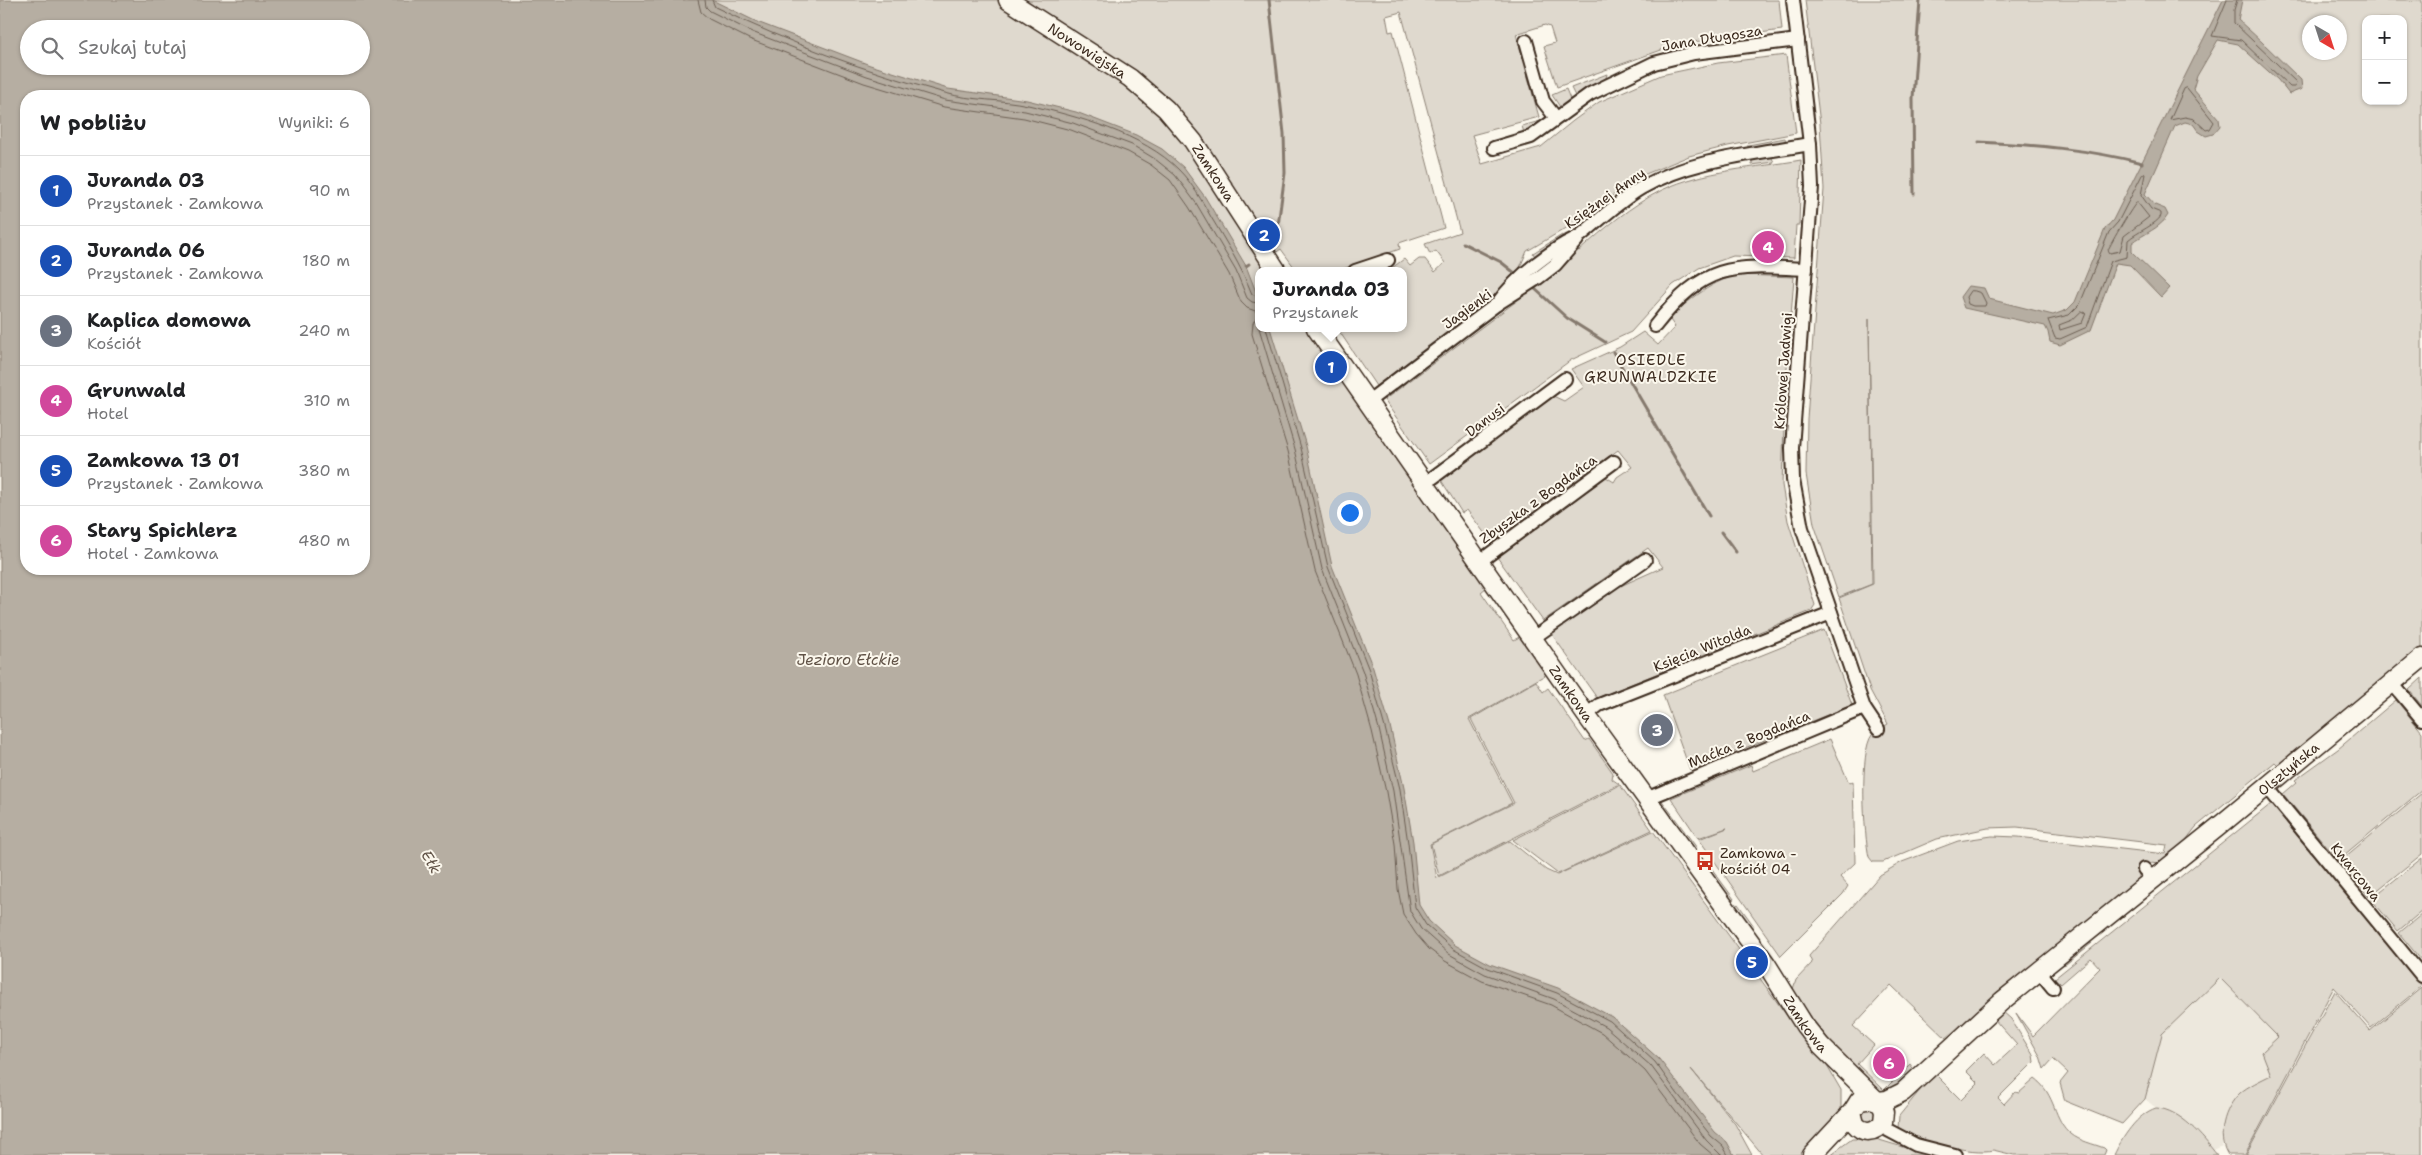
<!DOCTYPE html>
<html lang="pl">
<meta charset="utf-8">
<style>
:root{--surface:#fff;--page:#f6f6f6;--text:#202124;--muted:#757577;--line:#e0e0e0;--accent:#1a73e8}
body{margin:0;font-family:"Shantell Sans",sans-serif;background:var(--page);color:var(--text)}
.controls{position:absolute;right:15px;top:15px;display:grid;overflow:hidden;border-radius:10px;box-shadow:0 1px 4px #0004}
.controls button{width:45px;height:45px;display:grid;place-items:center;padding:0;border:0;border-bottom:1px solid var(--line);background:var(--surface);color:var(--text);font:25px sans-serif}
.compass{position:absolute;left:2302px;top:15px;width:45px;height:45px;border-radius:50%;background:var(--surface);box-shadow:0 1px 4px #0004;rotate:141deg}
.you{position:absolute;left:1349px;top:512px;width:18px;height:18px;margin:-12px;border:4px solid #fff;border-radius:50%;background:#1a73e8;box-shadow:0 0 0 8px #1a73e833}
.badge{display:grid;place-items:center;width:32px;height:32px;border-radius:50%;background:var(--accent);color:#fff;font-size:16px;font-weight:700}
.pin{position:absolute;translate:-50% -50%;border:2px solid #fff;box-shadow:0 1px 5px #0006}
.popup{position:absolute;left:1255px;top:267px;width:152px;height:65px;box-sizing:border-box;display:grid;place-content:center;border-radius:10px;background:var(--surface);filter:drop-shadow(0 1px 4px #0005);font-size:16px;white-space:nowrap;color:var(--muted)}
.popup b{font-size:19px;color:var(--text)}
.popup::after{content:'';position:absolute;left:50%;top:100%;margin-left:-10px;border:10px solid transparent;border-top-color:var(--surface)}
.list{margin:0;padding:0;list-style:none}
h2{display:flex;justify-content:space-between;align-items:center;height:65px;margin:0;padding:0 20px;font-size:21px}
h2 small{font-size:16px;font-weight:400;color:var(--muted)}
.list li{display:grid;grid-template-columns:32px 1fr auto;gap:15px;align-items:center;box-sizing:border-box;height:70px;padding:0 20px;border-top:1px solid var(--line)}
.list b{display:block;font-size:19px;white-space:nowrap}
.list p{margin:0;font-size:16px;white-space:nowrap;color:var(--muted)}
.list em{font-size:16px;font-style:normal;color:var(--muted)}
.icon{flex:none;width:28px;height:28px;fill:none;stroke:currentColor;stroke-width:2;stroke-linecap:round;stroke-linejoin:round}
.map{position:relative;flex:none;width:2422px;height:1155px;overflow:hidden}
.search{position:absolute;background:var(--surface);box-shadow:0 1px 4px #0004;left:20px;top:20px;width:350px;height:55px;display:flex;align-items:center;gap:12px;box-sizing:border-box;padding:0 18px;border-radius:28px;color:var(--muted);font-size:19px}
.panel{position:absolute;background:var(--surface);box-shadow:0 1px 4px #0004;left:20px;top:90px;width:350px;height:485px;border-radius:20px}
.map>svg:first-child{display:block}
.built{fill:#ede8dd}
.green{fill:#dfd9ce;stroke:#8d8276;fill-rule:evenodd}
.water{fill:#b6aea2;stroke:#85796d;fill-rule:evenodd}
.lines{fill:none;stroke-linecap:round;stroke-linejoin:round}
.shore{stroke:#6c5f53;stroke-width:1}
.stream{stroke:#85796d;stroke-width:3}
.street-casing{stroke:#3b2a1e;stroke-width:16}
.secondary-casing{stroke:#3b2a1e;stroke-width:21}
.street{stroke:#fbf7ec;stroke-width:12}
.secondary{stroke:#fbf7ec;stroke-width:18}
.labels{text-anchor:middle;stroke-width:4;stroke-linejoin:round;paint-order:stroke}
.street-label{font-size:14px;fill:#3b2a1e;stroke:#fbf7ec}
.poi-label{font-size:14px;fill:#3b2a1e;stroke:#fbf7ec;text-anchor:start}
.neighbourhood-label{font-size:15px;letter-spacing:1px;fill:#3b2a1e;stroke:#fbf7ec}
.water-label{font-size:15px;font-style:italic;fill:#605246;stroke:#fbf7ec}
</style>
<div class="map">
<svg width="2422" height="1155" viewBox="0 0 2422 1155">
<rect width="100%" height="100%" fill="#fbf7ec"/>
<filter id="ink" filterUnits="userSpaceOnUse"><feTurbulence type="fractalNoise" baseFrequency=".02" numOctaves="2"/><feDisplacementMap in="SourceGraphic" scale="10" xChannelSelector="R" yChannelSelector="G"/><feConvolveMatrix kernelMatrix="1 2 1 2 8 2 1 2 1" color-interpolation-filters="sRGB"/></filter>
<g filter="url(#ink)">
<path class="built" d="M2220,977l58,60 -7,38 -49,54v17l-8,4 -25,-26 -26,-16h-7l-11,-9 17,-65z"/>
<g class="green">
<path d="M688,0h1091l3,30 -89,12 -26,6 -110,39 -13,-41 11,-3 -5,-16 -5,-2 -29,9 23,83 -67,18 10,29 59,-17 32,-26 26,-19 62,-27 57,-12 68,-8 10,78 -68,13 -39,10 -53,22 -61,45 -48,28 -9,21 -32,31 -110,83 -39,-58h67v-57h-16l16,-12 6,7 9,-7h6l10,13 10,-9 -9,-12 -6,3 -5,-10 35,-12 -59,-220 -15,4 3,16 4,-1 51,197 -45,15 1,6 -63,22h-40l-16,-22 -7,5 -3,17h-13v57h51l178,259 -6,5 33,48 7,-4 26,38 -78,45 43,84 -82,41 7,34 73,-37 36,29 11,5 96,-44 153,211 21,24 14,24v23l-42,42h-36l-72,-86 44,55 17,31h-33l-263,-181z"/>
<path d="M1805,0h617v651l-141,117 -6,-6 -79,65 -13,17 -25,20 -7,-1 -12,10v7l-93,74 -97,87 -58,-56 -38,41 21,19 -17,19 27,26 26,-26 5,7 -14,16 -21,7c-33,-34 -63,-63 -87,-105l3,-9 16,-17 -3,-7 71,-81 22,-13 56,-21 34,-5 26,1 147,17 2,-9 -150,-18 -29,1 -51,11 -54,23h-10l-4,-5c-5,-21 -10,-106 3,-122 3,-4 11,-8 16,-11l-18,-34 -31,-92 34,-14 -4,-265 3,265 -33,13 -25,-73 -8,-50 1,-55 17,-230 -4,-65zM2366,19h37v82h-37zM2310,22h30v30h-30z"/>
<path d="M1607,74l-1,4 -31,18 -4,-8z"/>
<path d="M1566,89l4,10 -10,8 -8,-12z"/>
<path d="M1544,120l-14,11 -6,2 -2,-7z"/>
<path d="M1785,138l1,5 -38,5v-3z"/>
<path d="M1771,156l3,6 -22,3v-6z"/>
<path d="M1801,160l-2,65h-3l-2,33 -61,-2 -34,12 -26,17 -42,47 -60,28 -142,104 -45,-64 146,-109 47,-42 2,2c26,-23 51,-45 83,-61 42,-20 94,-22 139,-30z"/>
<path d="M1562,235l2,3 -28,20 -3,-5z"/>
<path d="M1741,275l53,2 -9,117 -3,91 6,36 27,84 -4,6 -214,87 -46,-65 65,-45 47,-21 -15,-19 -105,73 -46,-64 109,-80 8,5 3,-5 15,-10 -14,-17 -126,93 -25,-33 -5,3 -21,-33 112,-84 11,5 20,-14 -13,-18 49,-22 23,-15 15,13 17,-18 -7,-10c21,-15 46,-39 73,-42z"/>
<path d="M1824,630l28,75 -162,65 -27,-75z"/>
<path d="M2422,678v28l-13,-16z"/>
<path d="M1536,681l7,11 5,-4 37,53 4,-2 24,34 -1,6 7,5 -180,92 -8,-32 83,-41 -43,-84z"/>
<path d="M2396,700l26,32v58l-84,70 -55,-66 14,-12 -2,-2 43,-31z"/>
<path d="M1830,739l19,44 4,-2 2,82 -15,14 8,9 -5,8 -62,62 -82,-117 28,-11 -29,10 -27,-40 80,-33 2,6z"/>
<path d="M1620,785l32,45 -94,44 -45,-34z"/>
<path d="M2422,793v61l-53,43 -29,-36z"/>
<path d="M1660,798l37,50 -3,2 -36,-48z"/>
<path d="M2271,804l151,182 -51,42 -37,-41 -89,168h-17c-12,-18 -4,-47 12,-62 8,-7 21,-13 31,-18l-9,-23 16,-15 -58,-59 -58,56 -17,65 -23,25 -57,-23 -5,-18 8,-10 -15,-14 -9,10 -4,-13 -24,-43 17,23 67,-68 -9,-10 -30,26 -6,-6z"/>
<path d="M2422,858v53l-24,20 -27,-32z"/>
<path d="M1712,869l22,30 -6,4 -19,-32z"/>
<path d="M1738,904l16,22 -6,5 -16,-22z"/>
<path d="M2422,914v47l-23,-28z"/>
<path d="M2092,943l-26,21 -4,1 -3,-4 18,-14z"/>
<path d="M2422,988v167h-176l89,-164 35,40z"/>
<path d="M2002,1011l9,8 22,36 1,7 -36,36 6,6 11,-12 4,1 16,-14c21,15 18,41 36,55 8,7 23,10 33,14l2,2 -2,5h-90l-21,-5c-21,5 -75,-9 -95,-22l1,-12 35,-43 27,27 17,-17 -12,-12 18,-18 11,12 22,-20 -24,-27z"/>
<path d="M1867,1106l8,3 1,8 -5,6 -8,-1 -3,-12z"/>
<path d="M2156,1108c24,1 47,29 61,47h-103c8,-17 23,-41 42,-47z"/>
<path d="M1852,1139h24l53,16h-99z"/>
</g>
<g class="water">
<path d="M0,0h712l45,22 113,43 78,24 79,11 49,12 60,23 26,14 21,18 22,30 41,69 12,31v31h12l36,118 26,120 41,102 17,58 14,62 9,54 6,63 10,16 26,24 35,19 68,24 54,29 47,42 56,73 12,10 7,13h-1734zM29,29h332v37h-332zM26,96h338v473h-338z"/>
<path d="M2223,0h19l-4,20c22,19 42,40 63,60l1,9 -13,5 -11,-14 -40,-36 -20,-4 -21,36 -4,13 26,30 1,7 -7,8 -7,2 -8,-5 -5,-7 -8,-2 -10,4 -30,68 10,11 10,4 3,6c-8,14 -24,18 -36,28v9l37,36 -8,9 -31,-32 -14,-2 -25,67 -31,15 -10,-3 -2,-10 -3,-6 -81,-18 -4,-11 8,-11 16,2 5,11 64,16 14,-5 8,-8 30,-73 8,-9z"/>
</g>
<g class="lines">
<g class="shore">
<path d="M698,0l3,12 8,7 40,20 115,44 80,24 80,11 47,12 57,22 23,13 19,15 19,27 40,67 12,28 6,6 11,4"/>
<path d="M705,0l1,7 4,4 42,21 115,44 78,24 80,11 48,12 59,22 23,14 20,16 21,28 40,68 11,27 5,4 6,1"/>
<path d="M712,0l3,7c71,35 153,65 230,86 27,8 56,6 83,12 48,11 116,29 151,65 13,13 23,31 32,47 15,25 30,49 41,77l6,3"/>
<path d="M2227,0l-15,36 29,4 49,47h5l1,-5 -62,-59v-13l3,-10"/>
<path d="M2187,88l27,34 -4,7 -4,1 -12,-11 -9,-2 -15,3 14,-31z"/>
<path d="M2145,174l-4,21 10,14 10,4v3c-4,8 -24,16 -33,24l-1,17 -16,4 -24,66 -27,12 -5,-1 -7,-18 21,-5 11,-11 29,-72 9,-10 24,-47z"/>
<path d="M2137,202l12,15 -25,19 -4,15 -10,2 -2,-3c3,-7 25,-45 29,-48z"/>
<path d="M1975,291l6,2 5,10 -1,3h-12l-5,-2 -2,-7 4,-6z"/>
<path d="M2082,311l4,2 -4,10 -22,7 -1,-5 13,-5z"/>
<path d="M1258,314l-5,9 -1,11 36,117 27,120 41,103 16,57 14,61 9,52 3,45 5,25 13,20 13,15 16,12 37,20 69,24 51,28 43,38 55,73 13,11"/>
<path d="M1259,328l36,121 27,120 41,103 16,57 14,62 17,120 11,18 28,25 36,20 69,25 52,28 45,39 55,74 15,15"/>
<path d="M1266,328l35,120 27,119 41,103 16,58 15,61 8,54 7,64 11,18 27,24 35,19 69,25 53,28 45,41 22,31 34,43 12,10 5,9"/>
</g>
<g class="stream">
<path d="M1269,0l15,134 1,39 -9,68 -3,6"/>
<path d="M1979,142c55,3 109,7 163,21"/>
<path d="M1914,194l-1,-96 7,-98"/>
<path d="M1463,243l38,19 15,12"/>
<path d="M1246,266l3,-2"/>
<path d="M1534,288l33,30 38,24"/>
<path d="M1613,352l96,164"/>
<path d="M1721,532l15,20"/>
</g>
<g class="street-casing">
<g id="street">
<path d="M1793,0l17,144 2,43 -20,261 1,32 9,48 62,180 14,21"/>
<path d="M1526,41l17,60 13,17"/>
<path d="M1494,148l37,-11 59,-43 64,-31 40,-10 104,-13"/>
<path d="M1355,271l33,-11 -13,11"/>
<path d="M1497,304c17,-24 39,-42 64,-58 6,-4 14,-7 20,-11 20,-16 38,-34 60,-47 50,-29 113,-34 169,-44"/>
<path d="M1655,326c50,-63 75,-61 151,-57"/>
<path d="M1366,403l131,-99 41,-26 17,-13 22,-25"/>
<path d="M1423,485l142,-106"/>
<path d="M1479,562l135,-100"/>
<path d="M1533,638l112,-78"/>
<path d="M2392,683l30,36"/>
<path d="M1586,715l13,-10 232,-92"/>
<path d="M2267,787l155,189"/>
<path d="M1646,799l218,-91"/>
<path d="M2144,869l9,10"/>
<path d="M2039,971l14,17"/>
<path d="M1880,1126l36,19 39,10"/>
</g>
</g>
<g class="secondary-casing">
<g id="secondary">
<path id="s1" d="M1008,0l122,78 36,31 27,32 84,130"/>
<path id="s2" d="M1316,328l270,387 181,250 38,61 16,20 61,60 2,6 -1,10c-8,11 -20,12 -28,2l-3,-12 7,-11 14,-2"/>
<path id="s3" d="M1878,1101l9,-1 16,-8 99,-91 216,-174 204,-169"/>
<path d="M1812,1155l40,-43"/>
</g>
</g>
<use href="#street" class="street"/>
<use href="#secondary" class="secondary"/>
</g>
</g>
<defs>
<g id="bus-bare" transform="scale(1.5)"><path d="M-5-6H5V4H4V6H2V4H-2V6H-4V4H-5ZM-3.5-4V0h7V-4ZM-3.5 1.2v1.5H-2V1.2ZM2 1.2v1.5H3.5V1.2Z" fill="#c8321e" stroke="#fbf7ec" stroke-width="2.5" paint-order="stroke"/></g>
</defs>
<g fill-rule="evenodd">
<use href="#bus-bare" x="1705" y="861"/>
</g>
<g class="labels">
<g class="street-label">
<text transform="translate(1712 38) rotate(-9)" y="5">Jana Długosza</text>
<text dy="5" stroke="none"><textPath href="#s1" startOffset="94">Nowowiejska</textPath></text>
<text dy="5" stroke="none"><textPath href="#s1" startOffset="272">Zamkowa</textPath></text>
<text transform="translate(1605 198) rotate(-35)" y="5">Księżnej Anny</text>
<text transform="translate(1467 309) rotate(-36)" y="5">Jagienki</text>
<text transform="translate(1783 371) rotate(-86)" y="5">Królowej Jadwigi</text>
<text transform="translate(1485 420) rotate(-37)" y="5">Danusi</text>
<text transform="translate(1538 499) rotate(-36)" y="5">Zbyszka z Bogdańca</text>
<text transform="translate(1702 648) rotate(-22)" y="5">Księcia Witolda</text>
<text dy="5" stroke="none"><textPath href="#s2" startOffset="446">Zamkowa</textPath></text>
<text transform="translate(1749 739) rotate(-22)" y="5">Maćka z Bogdańca</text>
<text dy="5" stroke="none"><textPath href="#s3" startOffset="530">Olsztyńska</textPath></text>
<text transform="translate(2356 872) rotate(51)" y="5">Kwarcowa</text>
<text dy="5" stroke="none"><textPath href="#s2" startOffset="851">Zamkowa</textPath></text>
</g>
<g class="poi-label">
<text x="1720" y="858">Zamkowa -<tspan x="1720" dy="16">kościół 04</tspan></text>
</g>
<g class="neighbourhood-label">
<text x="1651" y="365">OSIEDLE<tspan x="1651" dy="17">GRUNWALDZKIE</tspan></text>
</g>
<g class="water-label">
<text x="848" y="665">Jezioro Ełckie</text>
<text transform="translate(431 862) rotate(61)" y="5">Ełk</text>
</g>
</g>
</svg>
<div class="controls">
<button>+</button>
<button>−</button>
</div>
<svg class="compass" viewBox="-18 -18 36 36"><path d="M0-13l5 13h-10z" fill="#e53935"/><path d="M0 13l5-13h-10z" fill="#757577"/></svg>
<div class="you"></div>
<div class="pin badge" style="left:1331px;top:367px;background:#1a4fb4">1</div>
<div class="popup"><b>Juranda 03</b>Przystanek</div>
<div class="pin badge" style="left:1264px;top:235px;background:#1a4fb4">2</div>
<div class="pin badge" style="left:1657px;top:730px;background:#6b7280">3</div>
<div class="pin badge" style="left:1768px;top:247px;background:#d1479c">4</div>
<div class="pin badge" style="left:1752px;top:962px;background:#1a4fb4">5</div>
<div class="pin badge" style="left:1889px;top:1063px;background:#d1479c">6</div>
<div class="search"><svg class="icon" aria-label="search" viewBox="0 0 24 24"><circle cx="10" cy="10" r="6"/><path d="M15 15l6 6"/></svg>Szukaj tutaj</div>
<section class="panel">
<h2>W pobliżu<small>Wyniki: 6</small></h2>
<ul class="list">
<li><span class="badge" style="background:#1a4fb4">1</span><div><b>Juranda 03</b><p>Przystanek · Zamkowa</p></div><em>90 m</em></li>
<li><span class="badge" style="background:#1a4fb4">2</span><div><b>Juranda 06</b><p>Przystanek · Zamkowa</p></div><em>180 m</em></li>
<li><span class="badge" style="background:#6b7280">3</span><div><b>Kaplica domowa</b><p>Kościół</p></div><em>240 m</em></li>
<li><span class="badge" style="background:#d1479c">4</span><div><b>Grunwald</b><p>Hotel</p></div><em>310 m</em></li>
<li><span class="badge" style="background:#1a4fb4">5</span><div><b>Zamkowa 13 01</b><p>Przystanek · Zamkowa</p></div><em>380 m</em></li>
<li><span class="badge" style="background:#d1479c">6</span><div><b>Stary Spichlerz</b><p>Hotel · Zamkowa</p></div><em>480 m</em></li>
</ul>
</section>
</div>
